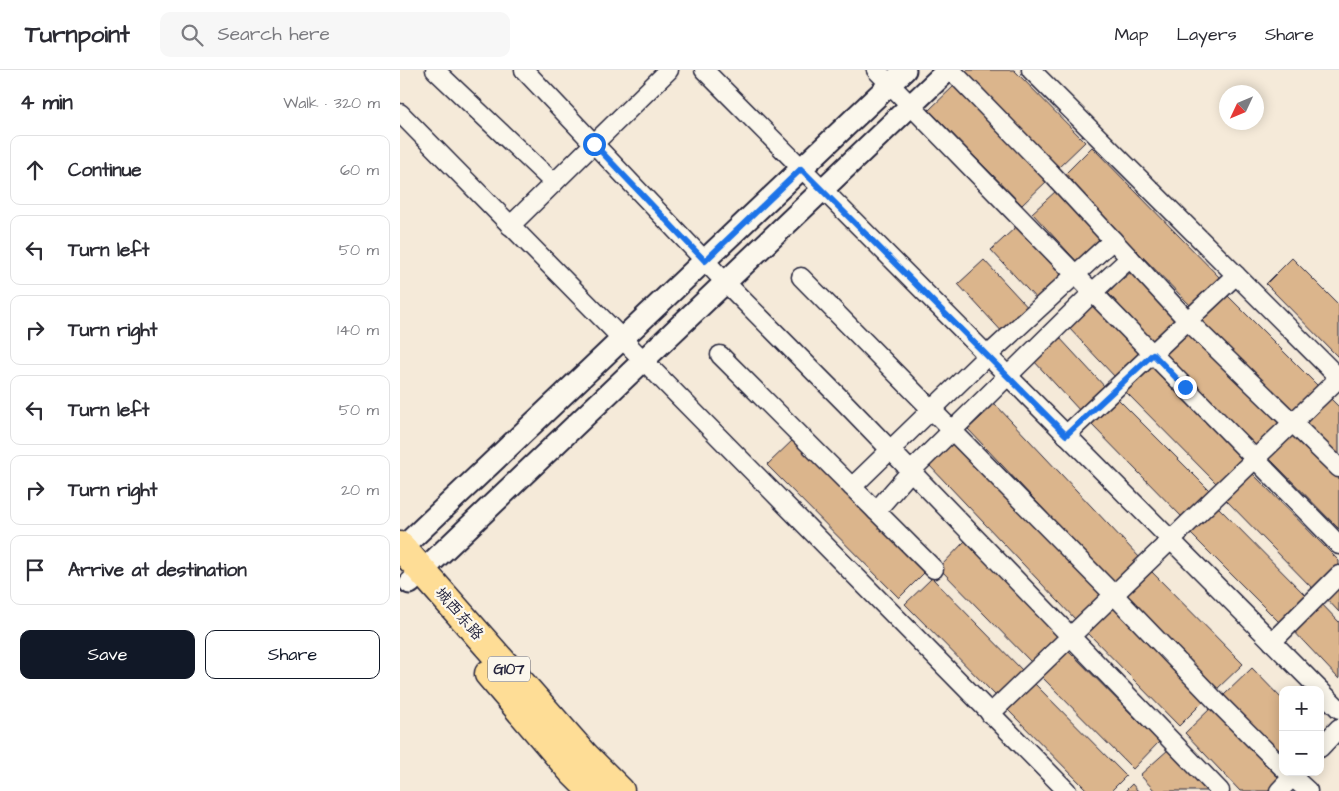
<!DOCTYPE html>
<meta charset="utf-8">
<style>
:root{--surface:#fff;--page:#f7f7f7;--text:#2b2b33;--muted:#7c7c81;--line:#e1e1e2;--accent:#111827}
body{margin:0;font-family:"Architects Daughter","LXGW WenKai TC",sans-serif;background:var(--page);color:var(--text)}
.controls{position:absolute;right:15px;bottom:15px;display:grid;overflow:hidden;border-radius:10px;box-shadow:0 2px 12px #0003}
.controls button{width:45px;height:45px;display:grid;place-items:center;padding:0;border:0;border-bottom:1px solid var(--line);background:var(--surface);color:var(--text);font:25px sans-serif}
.compass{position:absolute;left:819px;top:15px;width:45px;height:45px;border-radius:50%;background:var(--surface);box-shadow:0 2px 12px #0003;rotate:226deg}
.stop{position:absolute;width:15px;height:15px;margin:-11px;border:4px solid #1a73e8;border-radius:50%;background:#fff}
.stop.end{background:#1a73e8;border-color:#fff;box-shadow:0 1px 5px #0008}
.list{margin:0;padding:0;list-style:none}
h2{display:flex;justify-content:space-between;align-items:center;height:65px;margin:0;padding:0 20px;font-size:21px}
h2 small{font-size:16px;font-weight:400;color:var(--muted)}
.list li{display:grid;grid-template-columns:32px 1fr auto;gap:15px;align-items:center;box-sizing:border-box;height:70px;margin:0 10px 10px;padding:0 10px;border:1px solid var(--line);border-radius:10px}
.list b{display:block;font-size:19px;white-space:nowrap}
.list em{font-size:16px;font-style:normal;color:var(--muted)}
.actions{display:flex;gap:10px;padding:15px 20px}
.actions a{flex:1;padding:11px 0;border:1px solid var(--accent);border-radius:10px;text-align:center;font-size:18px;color:var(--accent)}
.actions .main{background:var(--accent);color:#fff}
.icon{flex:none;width:28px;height:28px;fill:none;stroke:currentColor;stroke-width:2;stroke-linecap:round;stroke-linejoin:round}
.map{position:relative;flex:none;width:939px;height:721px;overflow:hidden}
header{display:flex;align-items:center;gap:30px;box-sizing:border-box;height:70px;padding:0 25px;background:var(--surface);border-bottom:1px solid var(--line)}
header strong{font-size:24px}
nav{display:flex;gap:28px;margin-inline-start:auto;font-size:18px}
.search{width:350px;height:45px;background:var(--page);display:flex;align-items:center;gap:12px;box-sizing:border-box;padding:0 18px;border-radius:10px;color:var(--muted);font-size:19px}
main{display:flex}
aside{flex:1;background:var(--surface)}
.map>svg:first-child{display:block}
.building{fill:#dbb58c;stroke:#22223b}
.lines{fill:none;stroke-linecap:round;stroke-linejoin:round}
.minor-casing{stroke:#22223b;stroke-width:21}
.tertiary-casing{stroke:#22223b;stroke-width:25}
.trunk-casing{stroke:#22223b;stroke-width:31}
.minor{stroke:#fbf7ec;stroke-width:18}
.tertiary{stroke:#fbf7ec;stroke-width:21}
.trunk{stroke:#fedd96;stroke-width:28}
.route{stroke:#1a73e8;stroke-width:6}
.labels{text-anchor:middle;stroke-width:4.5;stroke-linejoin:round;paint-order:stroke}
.shield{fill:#fbf7ec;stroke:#636270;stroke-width:1}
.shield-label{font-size:15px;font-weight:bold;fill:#22223b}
.street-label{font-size:16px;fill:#22223b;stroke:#fbf7ec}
</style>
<header>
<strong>Turnpoint</strong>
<div class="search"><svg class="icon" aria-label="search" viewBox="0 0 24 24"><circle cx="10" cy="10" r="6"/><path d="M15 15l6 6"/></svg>Search here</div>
<nav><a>Map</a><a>Layers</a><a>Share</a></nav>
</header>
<main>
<aside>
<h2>4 min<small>Walk · 320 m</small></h2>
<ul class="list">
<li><svg class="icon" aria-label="ahead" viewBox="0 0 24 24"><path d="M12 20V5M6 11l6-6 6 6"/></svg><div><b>Continue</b></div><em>60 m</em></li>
<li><svg class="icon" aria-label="left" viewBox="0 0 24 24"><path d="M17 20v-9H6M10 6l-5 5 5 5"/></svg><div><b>Turn left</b></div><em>50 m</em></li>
<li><svg class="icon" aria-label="right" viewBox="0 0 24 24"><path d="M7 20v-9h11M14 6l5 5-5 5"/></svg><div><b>Turn right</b></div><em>140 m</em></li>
<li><svg class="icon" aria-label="left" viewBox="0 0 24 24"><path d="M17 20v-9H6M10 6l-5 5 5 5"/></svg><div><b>Turn left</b></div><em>50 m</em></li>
<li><svg class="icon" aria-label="right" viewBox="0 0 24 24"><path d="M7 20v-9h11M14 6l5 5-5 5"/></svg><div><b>Turn right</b></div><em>20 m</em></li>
<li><svg class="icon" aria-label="arrive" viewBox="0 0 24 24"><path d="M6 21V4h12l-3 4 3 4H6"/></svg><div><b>Arrive at destination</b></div></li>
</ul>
<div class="actions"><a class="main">Save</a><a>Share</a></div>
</aside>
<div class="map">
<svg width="939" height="721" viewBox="0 0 939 721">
<rect width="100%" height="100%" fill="#f5ead9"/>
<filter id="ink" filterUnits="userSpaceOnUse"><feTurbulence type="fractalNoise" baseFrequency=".02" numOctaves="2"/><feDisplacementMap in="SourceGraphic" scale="10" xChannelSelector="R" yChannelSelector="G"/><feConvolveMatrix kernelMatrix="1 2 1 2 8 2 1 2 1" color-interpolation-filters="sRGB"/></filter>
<g filter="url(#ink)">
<g class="building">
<path d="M567,0h47l71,72 -27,26 -94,-95z"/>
<path d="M556,14l93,95 -27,26 -93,-95z"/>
<path d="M692,77l131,134 -29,28 -131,-133z"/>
<path d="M657,120l48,51 -25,24 -48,-52z"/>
<path d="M617,156l47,52 -25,24 -48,-52z"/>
<path d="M892,188l47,47v53l-73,-74z"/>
<path d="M584,190l48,52 -26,24 -48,-52z"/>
<path d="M734,199l47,52 -25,24 -48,-52z"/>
<path d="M824,222l94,94 -27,27 -94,-95z"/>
<path d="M694,233l47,52 -25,23 -48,-51z"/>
<path d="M789,258l93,94 -26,27 -94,-95z"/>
<path d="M659,267l47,51 -25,24 -48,-52z"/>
<path d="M750,294l94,95 -26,26 -94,-95z"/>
<path d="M926,324l13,13v53l-39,-39z"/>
<path d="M717,328l94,94 -27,27 -93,-95z"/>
<path d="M595,334l146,155 -27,25 -146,-155z"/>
<path d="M895,360l44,45v54l-71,-72z"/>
<path d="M396,367l131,133 -28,28 -132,-133z"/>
<path d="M556,370l146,155 -26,25 -147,-155z"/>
<path d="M850,401l89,90v10l-22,22 -93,-95z"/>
<path d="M816,435l94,95 -27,26 -94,-94z"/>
<path d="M565,471l94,95 -27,27 -93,-95z"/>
<path d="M749,499l94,95 -27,26 -93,-95z"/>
<path d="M532,508l93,95 -26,26 -94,-95z"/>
<path d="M939,512v30l-15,-16z"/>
<path d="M919,531l20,21v57l-49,-52z"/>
<path d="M712,535l94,94 -27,27 -93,-95z"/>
<path d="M665,577l94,95 -26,27 -94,-95z"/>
<path d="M852,598l31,32v57l-59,-62z"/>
<path d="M632,611l94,95 -15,15h-23l-82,-83z"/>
<path d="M813,636l70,73 -13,12h-30l-55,-58z"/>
<path d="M769,679l40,42h-54l-15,-16z"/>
<path d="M732,714l6,7h-13z"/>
</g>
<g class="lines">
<g class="minor-casing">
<g id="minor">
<path d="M35,0l119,113"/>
<path d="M124,0l201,212 121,122 374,387"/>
<path d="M304,0l616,620"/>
<path d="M476,0l463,475"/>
<path d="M551,0l99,102 138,149 151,147"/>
<path d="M631,0l308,308"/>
<path d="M0,43l667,678"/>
<path d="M110,156l159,-156"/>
<path d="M401,207l313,318 102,106 67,67"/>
<path d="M320,285l214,214"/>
<path d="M666,365l170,-160"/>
<path d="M452,417l135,-131 126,-116"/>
<path d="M476,441l35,-40 182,-179 37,-34"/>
<path d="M872,572l67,-67"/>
<path d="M920,620l19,19"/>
<path d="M590,644l349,-336"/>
<path d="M920,678l19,-20"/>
<path d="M887,702l21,19"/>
<path d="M879,721l18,-19"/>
</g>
</g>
<g class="tertiary-casing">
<g id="tertiary">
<path d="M0,480l505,-480"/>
<path d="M10,513l538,-513"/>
</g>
</g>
<g class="trunk-casing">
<g id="trunk">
<path d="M0,476l185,210 35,35"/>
<path d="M89,604l83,97 20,20"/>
</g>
</g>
<use href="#minor" class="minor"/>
<use href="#tertiary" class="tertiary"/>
<use href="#trunk" class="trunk"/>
</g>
</g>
<g class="lines" filter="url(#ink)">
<path class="route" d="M194,74l111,117 96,-92 265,266 87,-81 32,33"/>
</g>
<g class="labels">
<rect class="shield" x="88" y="586.5" width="42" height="25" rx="4"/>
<g class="shield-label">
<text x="109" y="604">G107</text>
</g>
<g class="street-label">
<text transform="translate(60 543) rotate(49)" y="6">城西东路</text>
</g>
</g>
</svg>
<div class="controls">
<button>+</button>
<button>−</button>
</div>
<svg class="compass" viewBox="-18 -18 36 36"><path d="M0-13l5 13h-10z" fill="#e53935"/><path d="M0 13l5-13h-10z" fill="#7c7c81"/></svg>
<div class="stop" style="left:194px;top:74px"></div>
<div class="stop end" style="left:785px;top:317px"></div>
</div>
</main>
